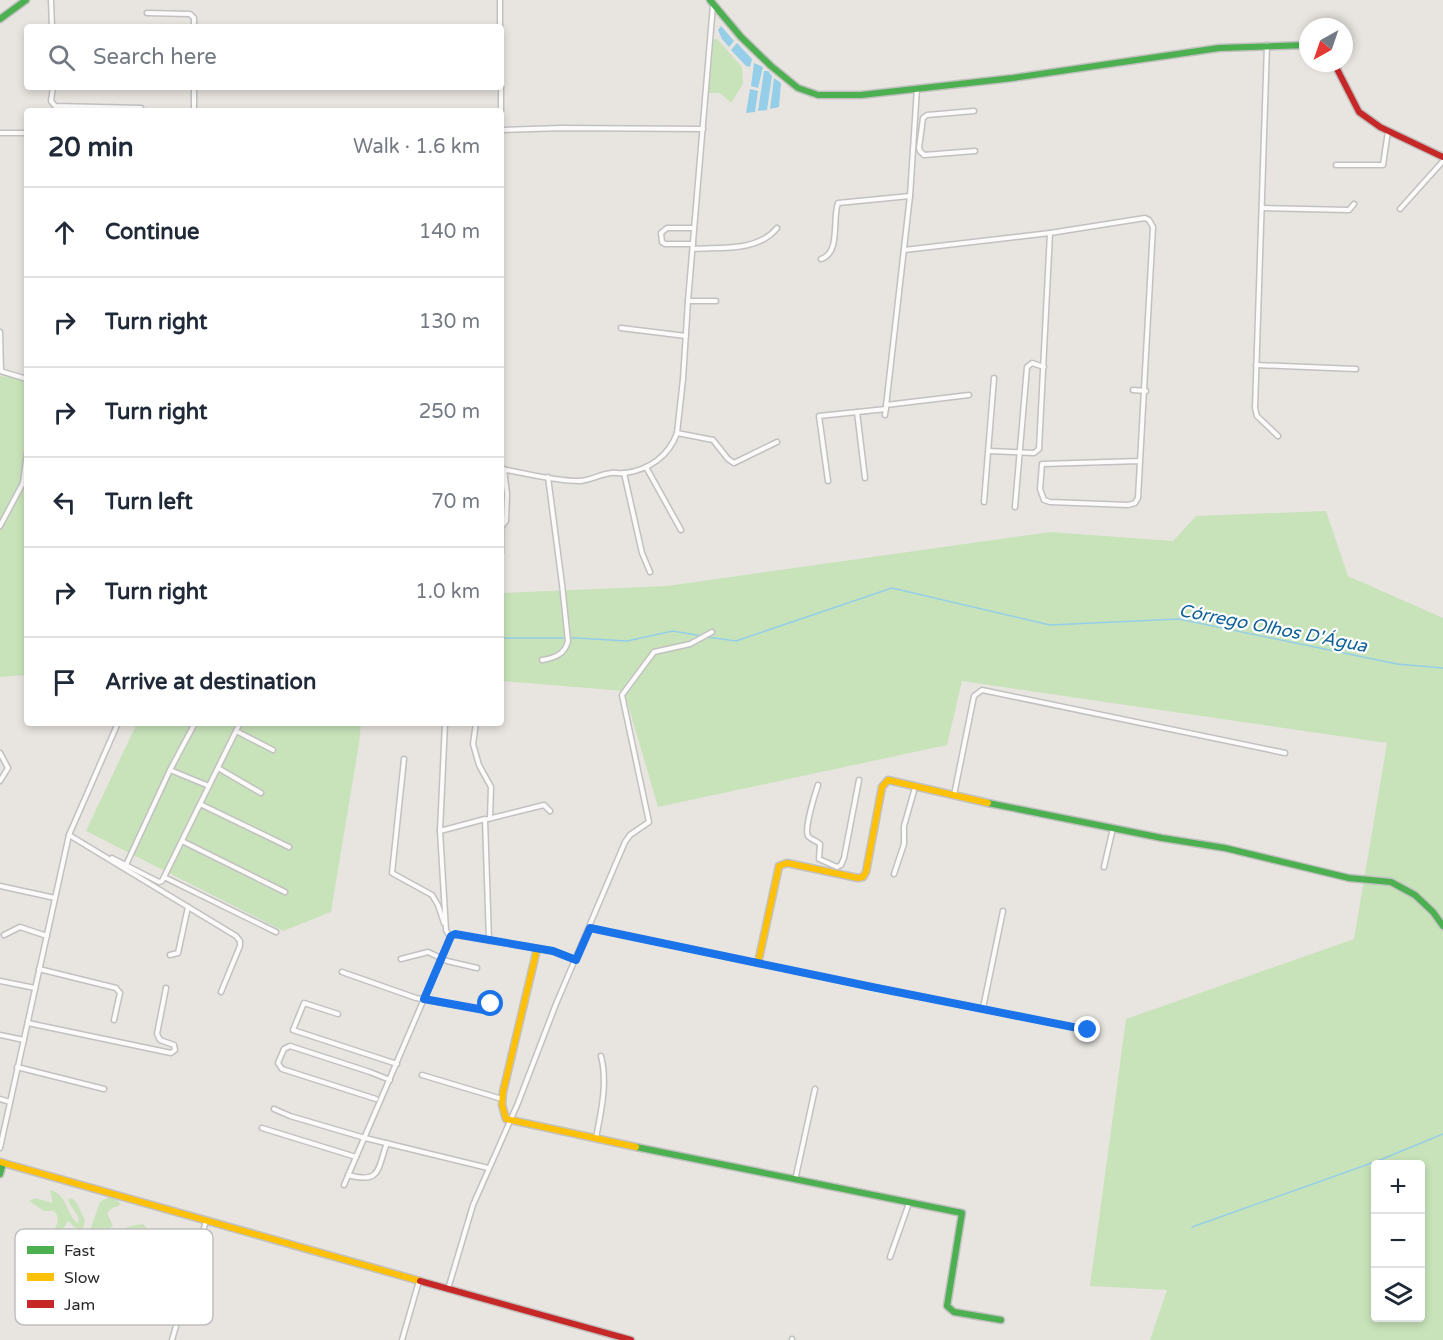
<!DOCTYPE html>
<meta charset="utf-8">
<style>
:root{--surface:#fff;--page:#f2f2f3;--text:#1f2937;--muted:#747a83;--line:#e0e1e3}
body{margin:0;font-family:"Varela Round",sans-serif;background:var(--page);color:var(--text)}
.controls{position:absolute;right:18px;bottom:18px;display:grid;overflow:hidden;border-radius:6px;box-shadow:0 3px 9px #0003}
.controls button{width:54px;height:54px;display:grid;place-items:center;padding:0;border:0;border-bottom:2px solid var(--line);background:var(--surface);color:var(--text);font:30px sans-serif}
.compass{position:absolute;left:1299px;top:18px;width:54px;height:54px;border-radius:50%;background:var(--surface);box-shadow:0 3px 9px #0003;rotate:220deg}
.stop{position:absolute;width:18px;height:18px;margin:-14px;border:4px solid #1a73e8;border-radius:50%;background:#fff}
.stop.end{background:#1a73e8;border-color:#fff;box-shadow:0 2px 6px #0008}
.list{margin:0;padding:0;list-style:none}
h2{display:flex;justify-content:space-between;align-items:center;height:78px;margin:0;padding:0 24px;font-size:26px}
h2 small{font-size:20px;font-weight:400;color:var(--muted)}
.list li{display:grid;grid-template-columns:39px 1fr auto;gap:18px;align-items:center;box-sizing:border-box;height:90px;padding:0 24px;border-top:2px solid var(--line)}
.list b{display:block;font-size:22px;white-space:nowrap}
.list em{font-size:20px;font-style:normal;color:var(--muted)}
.icon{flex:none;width:33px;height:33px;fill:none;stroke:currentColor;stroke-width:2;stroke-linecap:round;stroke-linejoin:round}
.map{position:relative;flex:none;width:1443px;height:1340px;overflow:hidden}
.search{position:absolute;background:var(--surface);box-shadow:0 3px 9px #0003;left:24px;top:24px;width:480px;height:66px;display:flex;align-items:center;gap:15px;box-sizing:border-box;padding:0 21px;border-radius:6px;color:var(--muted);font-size:22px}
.panel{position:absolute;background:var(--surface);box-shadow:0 3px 9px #0003;left:24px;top:108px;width:480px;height:618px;border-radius:6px}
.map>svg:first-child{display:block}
.green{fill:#c8e3ba;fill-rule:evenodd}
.water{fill:#95cee8}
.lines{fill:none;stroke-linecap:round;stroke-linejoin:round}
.stream{stroke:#95cee8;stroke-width:1.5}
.street-casing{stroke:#c2c1c1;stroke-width:7}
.fast-casing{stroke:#c2c1c1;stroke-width:9}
.slow-casing{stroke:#c2c1c1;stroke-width:9}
.jam-casing{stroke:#c2c1c1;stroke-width:9}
.street{stroke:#fcfbfa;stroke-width:4}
.fast{stroke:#4caf50;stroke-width:6}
.slow{stroke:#ffc107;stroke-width:6}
.jam{stroke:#c62828;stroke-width:6}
.route{stroke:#1a73e8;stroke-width:8}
.labels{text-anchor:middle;stroke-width:4.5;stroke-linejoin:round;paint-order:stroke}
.water-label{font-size:18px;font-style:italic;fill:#106199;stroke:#fff}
.key{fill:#fff;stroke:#bfbfbf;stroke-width:1.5}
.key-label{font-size:16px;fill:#2a2a2a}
</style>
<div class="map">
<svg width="1443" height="1340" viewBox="0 0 1443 1340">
<rect width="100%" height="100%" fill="#e8e5e0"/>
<g class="green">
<path d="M716,38l26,29 1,17 -12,19 -11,-10h-13l3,-50z"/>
<path d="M0,376l27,3v296l-27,2z"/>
<path d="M1326,511l22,65 95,42v722h-293l17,-50 -77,-4 36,-267 228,-80 33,-196 -425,-62 -15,64 -289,62 -34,-116 -123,-10v-88l166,-7 383,-54 123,9 23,-25zM1376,1164h44v154h-44z"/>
<path d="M137,723h224l-2,21 -28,168 -48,19 -197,-100z"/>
<path d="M50,1190c17,4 15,21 27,33l2,-2c-1,-9 -9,-13 -11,-22l4,-1 5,5 8,18 -3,10 -4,-1 -10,-9 -5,8 -5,4 -4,-3c4,-7 6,-13 0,-19h-10l-15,-10 6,-3 18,5z"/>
<path d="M112,1195l8,8 -1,3 -7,2 -5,5 6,13c-8,5 -16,9 -25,10l12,-34z"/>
<path d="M143,1224l4,4 -1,3 -17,8 2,8 7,8 28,7 14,11 -6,3 -14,-6 -11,-2 -6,5c0,15 11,24 17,35l-3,6 -5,4 -7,-7 -1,-15 -4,-5 -6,3 -8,9h-4l-2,-3 2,-7 10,-5v-12h-4l-6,9 -4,1 -3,-3c4,-10 7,-20 7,-31l-8,-8c2,-16 15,-18 29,-20z"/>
</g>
<g class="water">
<path d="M721,26l13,15 -5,6 -7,-8 -4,-9z"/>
<path d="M737,43l15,16 -2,8 -4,-1 -15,-16z"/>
<path d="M754,63l9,4 -5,21 -7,-2z"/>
<path d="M764,71h4l4,5 -5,34 -9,1z"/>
<path d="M774,78l7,5 -2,24 -9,2z"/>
<path d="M750,89l8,2 -3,21 -9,1z"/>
</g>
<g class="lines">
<g class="stream">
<path d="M707,637l29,4 156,-53 158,37 129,-6 218,45 46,4"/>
<path d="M501,638h75l51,3 46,-10 29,5"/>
<path d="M1192,1227l188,-67 63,-26"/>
</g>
<g class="street-casing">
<g id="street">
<path d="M51,0l1,27"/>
<path d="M500,0v27"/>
<path d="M147,13l43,1 4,4v9"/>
<path d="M1267,45l-12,363 2,8 21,20"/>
<path d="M53,87l-2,14 4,5 86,2"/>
<path d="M501,87v24"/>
<path d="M194,111v-24"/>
<path d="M974,111l-47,4 -4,3 -4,30 1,3 4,4 51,-4"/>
<path d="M501,130l61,-2 141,1"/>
<path d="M0,133h27"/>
<path d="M1336,165h47l5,-34"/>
<path d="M1263,208l86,2 5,-6"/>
<path d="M1400,209l43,-48"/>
<path d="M693,244h-28l-3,-2 -1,-9 6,-5h27"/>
<path d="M693,249c27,-2 65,3 84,-21"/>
<path d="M904,250l146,-17 95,-15 4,2 4,7 -15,271 -3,5 -7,2 -78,-3 -6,-2 -4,-11 2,-25 98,-3"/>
<path d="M821,259c20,-6 11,-40 17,-56l72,-7"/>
<path d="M688,301h28"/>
<path d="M621,328l65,8"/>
<path d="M0,332l1,39"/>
<path d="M1256,365l100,4"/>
<path d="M0,371l27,8"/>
<path d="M1133,390l13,1"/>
<path d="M886,405l83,-10"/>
<path d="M857,412l8,66"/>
<path d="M885,415l25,-219 7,-108"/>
<path d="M677,433l36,7 15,19 6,4 43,-21"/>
<path d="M989,451l45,2 5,-4 11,-216"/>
<path d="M646,467l35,63"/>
<path d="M501,469c25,4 52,12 78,12 11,0 21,-7 32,-8 4,-1 9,1 14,0 24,-3 44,-17 52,-40l6,-54 5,-78 25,-296"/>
<path d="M624,473l18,80 8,19"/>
<path d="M828,481l-9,-65 67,-7"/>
<path d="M984,502l10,-124"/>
<path d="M1015,507l12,-140 5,-4 12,4"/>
<path d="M0,526l23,-43 4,-30"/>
<path d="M501,553v-26l5,-6 1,-27 -3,-25"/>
<path d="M542,660c13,-2 23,-6 26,-19l-6,-57 -14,-107"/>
<path d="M445,723l-5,108 6,99 4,7"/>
<path d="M476,723l-3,21 6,21 12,22 -1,31"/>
<path d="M236,731l37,19"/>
<path d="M0,753l8,15 -8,13"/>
<path d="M404,759l-12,114 40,22 6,10 6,18"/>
<path d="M218,768l43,25"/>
<path d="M170,770l39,16"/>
<path d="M818,785c-3,9 -14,44 -10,51 2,3 9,5 12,8l-1,15 18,8 4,-2 3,-7 15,-78"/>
<path d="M954,795l20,-99 8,-6 303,63"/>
<path d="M200,804l89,43"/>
<path d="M488,819l56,-14 6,6"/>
<path d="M440,831l45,-12 4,122"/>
<path d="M69,835l167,101 4,5v5l-19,46"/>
<path d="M182,841l103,51"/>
<path d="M112,858l47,24 3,-1 78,-158"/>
<path d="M126,865l44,-95 25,-47"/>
<path d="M1104,867l9,-39"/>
<path d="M894,874l10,-30v-18l10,-35"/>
<path d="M164,877l112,55"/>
<path d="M0,886l55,12"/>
<path d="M590,928l281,59 217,43"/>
<path d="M4,935l16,-8 27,9"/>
<path d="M170,955l8,-2 10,-46"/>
<path d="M401,959l27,-7 19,9 30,7"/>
<path d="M39,969l77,19 4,5 -6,27"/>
<path d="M342,972l74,26 68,12 6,-3 3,-13"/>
<path d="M0,981l35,7"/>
<path d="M983,1008l20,-97"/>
<path d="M338,1014l-34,-11 -11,27 104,34"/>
<path d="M28,1023l143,30 4,-3 -1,-5 -14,-5 -3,-6 9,-46"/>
<path d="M0,1035l24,5"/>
<path d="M17,1067l87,22"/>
<path d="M422,1075l80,24"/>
<path d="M0,1099l10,3"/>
<path d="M376,1099l-94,-30 -4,-6 6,-14 6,-3 80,26 20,8"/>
<path d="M274,1109l16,7 75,22 123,30"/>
<path d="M262,1128l94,29"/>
<path d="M596,1138c5,-26 12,-56 5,-82"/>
<path d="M0,1148l69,-313 49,-112"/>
<path d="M348,1175c33,9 29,-5 39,-32"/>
<path d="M796,1176l19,-87"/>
<path d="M344,1185l107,-249 5,-1 97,16 23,9"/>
<path d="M890,1257l18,-51"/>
<path d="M448,1289l25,-84 45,-102 38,-99 69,-162 5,-7 19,-13 -27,-127 32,-43 36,-8 22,-12"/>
<path d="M172,1340l34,-119"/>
<path d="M402,1340l17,-59"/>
<path d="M792,1340v-1"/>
</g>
</g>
<g class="fast-casing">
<g id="fast">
<path d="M710,0l31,37 30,29 27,22 20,7h43l152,-17 206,-30 89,-3"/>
<path d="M0,19l26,-19"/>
<path d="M988,803l174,35 63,10 124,30 42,4 24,13 18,17 10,14"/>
<path d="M636,1147l326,66 -15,93 7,6 47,8"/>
<path d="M0,1174l3,-11"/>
</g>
</g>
<g class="slow-casing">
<g id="slow">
<path d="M537,949l-34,143 -1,13 4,14 130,28"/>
<path d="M758,963l21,-97 8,-3 71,15 5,-1 3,-5 16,-85 6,-7 100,23"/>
<path d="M0,1162l420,119"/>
</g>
</g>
<g class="jam-casing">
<g id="jam">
<path d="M1334,63l25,49 21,15 63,30"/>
<path d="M420,1281l211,59"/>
</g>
</g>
<use href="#street" class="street"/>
<use href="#fast" class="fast"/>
<use href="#slow" class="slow"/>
<use href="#jam" class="jam"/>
</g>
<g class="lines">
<path class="route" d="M491,1004l-2,5 -5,1 -60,-11 27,-63 4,-2 98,17 23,9 14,-32 282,59 216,43"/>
</g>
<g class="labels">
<g class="water-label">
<text transform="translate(1273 628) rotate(11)" y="6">Córrego Olhos D'Água</text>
</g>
</g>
<rect x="15" y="1229" width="198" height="96" rx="9" class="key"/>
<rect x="27" y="1246" width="27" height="8" fill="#4caf50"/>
<rect x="27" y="1273" width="27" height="8" fill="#ffc107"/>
<rect x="27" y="1300" width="27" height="8" fill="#c62828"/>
<g class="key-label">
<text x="64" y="1256">Fast</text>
<text x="64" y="1283">Slow</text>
<text x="64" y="1310">Jam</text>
</g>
</svg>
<div class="controls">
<button>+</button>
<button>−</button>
<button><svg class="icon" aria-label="layers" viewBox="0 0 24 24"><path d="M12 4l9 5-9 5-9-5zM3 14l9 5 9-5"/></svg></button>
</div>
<svg class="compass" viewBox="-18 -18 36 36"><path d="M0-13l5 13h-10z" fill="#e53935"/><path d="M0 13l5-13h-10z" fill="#747a83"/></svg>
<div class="stop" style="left:491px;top:1004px"></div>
<div class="stop end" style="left:1088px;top:1030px"></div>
<div class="search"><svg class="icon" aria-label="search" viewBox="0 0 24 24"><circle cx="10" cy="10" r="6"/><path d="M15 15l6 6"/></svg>Search here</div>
<section class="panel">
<h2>20 min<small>Walk · 1.6 km</small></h2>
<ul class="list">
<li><svg class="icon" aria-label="ahead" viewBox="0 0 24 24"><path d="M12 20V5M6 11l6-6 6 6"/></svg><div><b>Continue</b></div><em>140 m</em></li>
<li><svg class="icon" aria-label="right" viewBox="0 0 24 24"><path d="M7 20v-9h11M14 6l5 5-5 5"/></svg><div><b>Turn right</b></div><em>130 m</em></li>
<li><svg class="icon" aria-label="right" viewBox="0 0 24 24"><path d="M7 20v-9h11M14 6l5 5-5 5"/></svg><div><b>Turn right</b></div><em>250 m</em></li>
<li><svg class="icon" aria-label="left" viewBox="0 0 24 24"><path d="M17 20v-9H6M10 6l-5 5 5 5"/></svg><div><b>Turn left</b></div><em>70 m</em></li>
<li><svg class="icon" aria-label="right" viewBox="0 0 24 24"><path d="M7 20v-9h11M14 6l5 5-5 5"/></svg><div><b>Turn right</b></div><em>1.0 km</em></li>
<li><svg class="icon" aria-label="arrive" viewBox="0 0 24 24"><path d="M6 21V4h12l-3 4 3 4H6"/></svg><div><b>Arrive at destination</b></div></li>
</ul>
</section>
</div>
